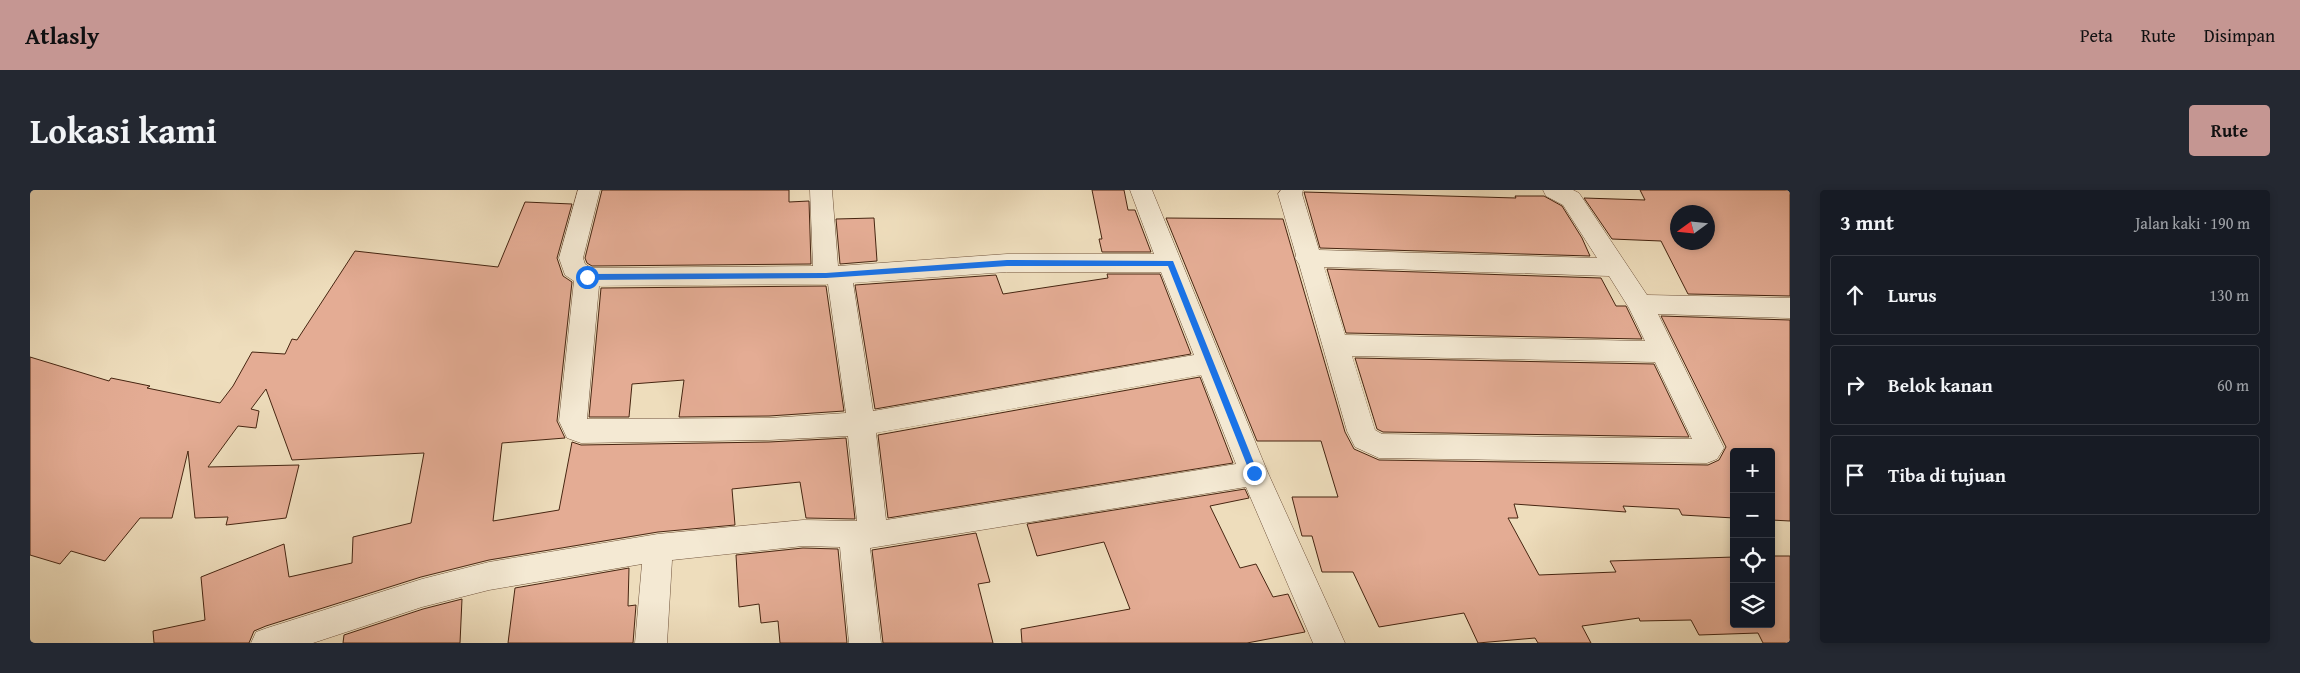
<!DOCTYPE html>
<html lang="id">
<meta charset="utf-8">
<style>
:root{--surface:#171b24;--page:#242831;--text:#f1f3f6;--muted:#9ea1a6;--line:#363941;--accent:#c59692}
body{margin:0;font-family:"Gentium Book Plus",serif;background:var(--page);color:var(--text)}
.controls{position:absolute;right:15px;bottom:15px;display:grid;overflow:hidden;border-radius:5px;box-shadow:0 2px 8px #0003}
.controls button{width:45px;height:45px;display:grid;place-items:center;padding:0;border:0;border-bottom:1px solid var(--line);background:var(--surface);color:var(--text);font:25px sans-serif}
.compass{position:absolute;left:1640px;top:15px;width:45px;height:45px;border-radius:50%;background:var(--surface);box-shadow:0 2px 8px #0003;rotate:255deg}
.stop{position:absolute;width:15px;height:15px;margin:-11px;border:4px solid #1a73e8;border-radius:50%;background:#fff}
.stop.end{background:#1a73e8;border-color:#fff;box-shadow:0 1px 5px #0008}
.list{margin:0;padding:0;list-style:none}
h2{display:flex;justify-content:space-between;align-items:center;height:65px;margin:0;padding:0 20px;font-size:21px}
h2 small{font-size:16px;font-weight:400;color:var(--muted)}
.list li{display:grid;grid-template-columns:32px 1fr auto;gap:15px;align-items:center;box-sizing:border-box;height:80px;margin:0 10px 10px;padding:0 10px;border:1px solid var(--line);border-radius:5px}
.list b{display:block;font-size:19px;white-space:nowrap}
.list em{font-size:16px;font-style:normal;color:var(--muted)}
.icon{flex:none;width:28px;height:28px;fill:none;stroke:currentColor;stroke-width:2;stroke-linecap:round;stroke-linejoin:round}
.map{position:relative;flex:none;width:1760px;height:453px;overflow:hidden;border-radius:5px}
header{display:flex;align-items:center;gap:30px;box-sizing:border-box;height:70px;padding:0 25px;background:var(--accent);color:#111}
header strong{font-size:24px}
nav{display:flex;gap:28px;margin-inline-start:auto;font-size:18px}
.intro{display:flex;align-items:center;justify-content:space-between;box-sizing:border-box;height:120px;padding:0 30px}
h1{margin:0;font-size:35px}
.button{padding:12px 22px;border-radius:5px;background:var(--accent);color:#111;font-size:18px;font-weight:700}
main{display:flex;gap:30px;padding:0 30px}
aside{flex:1;background:var(--surface);border-radius:5px;box-shadow:0 2px 8px #0003}
.map>svg:first-child{display:block}
.building{fill:#e4ac94;stroke:#462511;fill-rule:evenodd}
.lines{fill:none;stroke-linecap:round;stroke-linejoin:round}
.street-casing{stroke:#70533c;stroke-width:1}
.street{fill:#f4e9d3;fill-rule:evenodd}
.route{fill:#1a73e8}
</style>
<header>
<strong>Atlasly</strong>
<nav><a>Peta</a><a>Rute</a><a>Disimpan</a></nav>
</header>
<div class="intro"><h1>Lokasi kami</h1><a class="button">Rute</a></div>
<main>
<div class="map">
<svg width="1760" height="453" viewBox="0 0 1760 453">
<rect width="100%" height="100%" fill="#eeddbc"/>
<filter id="stains"><feTurbulence type="fractalNoise" baseFrequency=".004" numOctaves="4"/><feColorMatrix values="0 0 0 0 .2 0 0 0 0 .09 0 0 0 0 .02 0 0 0 .5 -.17"/></filter>
<radialGradient id="worn" r=".72"><stop offset=".6" stop-color="#630" stop-opacity="0"/><stop offset="1" stop-color="#630" stop-opacity=".3"/></radialGradient>
<g class="building">
<path d="M572,0h187v12l20,-1 2,63 -219,2 -5,-3 -2,-5z"/>
<path d="M1062,0h32l4,20h7l16,42h-49l-3,-13h3z"/>
<path d="M1610,0h150v106l-102,-2 -27,-53 -49,-2 -28,-41 61,2zM1648,22h30v30h-30z"/>
<path d="M1274,2l212,6 -1,-2h29l18,10 20,32 8,18 -270,-8z"/>
<path d="M495,12l47,2 -15,54 6,18 9,6 -15,139 8,17 -63,5 -9,78 66,-11 13,-68 9,3 188,-3 77,-4 9,81 -49,-1 -6,-36 -68,7 3,36 -77,7 -169,28 -68,17 -155,49 -12,5 -5,12h-95l-1,-12 52,-11 -4,-43 83,-33 5,33 63,-14 1,-26 58,-14 13,-70 -132,7 -26,-71 -15,20 8,2 -3,17 -18,-2 -30,41 91,-2 -13,53 -60,7 2,-8 -33,1 -7,-67 -16,67h-32l-35,43 -34,-10 -11,13 -30,-9v-198l79,24 2,-3 39,8 -3,2 73,15 13,-17 19,-34 33,2 7,-15 5,1 58,-89 143,16z"/>
<path d="M844,28l3,43 -37,3 -4,-45z"/>
<path d="M1136,28l117,1 62,213 9,17 25,11 329,5 11,-5 7,-13 -65,-131 129,4v201l-19,-1v-68h-37v66l-52,-3 -3,-6 -56,-3 3,6 -112,-8 4,14h-10l31,57 77,-3 -6,-11 124,-4v67h37v-68h19v87h-27l-5,-10 -59,2 -8,-15 -51,1 -1,-3 -57,8 9,17h-53l-3,-5 -57,5 -14,-30 -85,14 -26,-55h-31l-10,-36h-10l-10,-39h46l-17,-56h-64z"/>
<path d="M1297,79l274,9 15,28h10l16,33 -296,-6z"/>
<path d="M1077,84h53l31,80 -316,55 -20,-124 141,-10 7,19 105,-16z"/>
<path d="M796,96l18,125 -75,5 -90,1 5,-37 -52,4 -3,33h-40l12,-129z"/>
<path d="M1325,168l299,6 35,73 -306,-5 -6,-3z"/>
<path d="M1170,187l33,86 -345,55 -10,-83z"/>
<path d="M1215,299l4,9 -39,8 30,62 16,-4 17,33 15,-3 17,38 -58,11h-225l-1,-14 109,-20 -26,-67 -67,14 -10,-32z"/>
<path d="M946,343l14,49 -12,2 15,59h-110l-11,-93z"/>
<path d="M773,358l35,1 9,94h-67l-2,-22 -17,2 -2,-19 -20,3 -3,-52z"/>
<path d="M599,378l-1,38 8,-1 -3,38h-125l7,-55z"/>
<path d="M432,409l-2,44h-117l1,-8 79,-26z"/>
</g>
<g class="lines">
<g class="street-casing">
<g id="street">
<path d="M548,0h22l-17,68 2,6 6,4 222,-2 -3,-76h22l6,76 169,-12h147l-24,-64h22l116,283 77,170h-32l-67,-156 -376,61 11,95h-32l-9,-96 -37,-1 -131,14 -5,83h-32l7,-79 -153,26 -67,17 -109,36h-62l5,-11 11,-4 155,-49 67,-17 169,-28 145,-14 54,1 -9,-85 -79,4 -188,3 -14,-5 -8,-17 15,-140 -9,-6 -6,-17zM977,82h154l33,83 -321,56 -20,-128zM798,94l18,129 -77,5 -182,1 12,-133zM1171,185l35,89 -350,56 -10,-87z"/>
<path d="M1251,0h22l-1,4 17,56 278,8 -34,-53 -17,-9 -3,-6h30l6,3 68,102 143,3v20l-132,-4 66,134 -7,11 -10,4 -328,-5 -24,-11 -8,-16 -48,-167 -4,-6 1,-3 -18,-61zM1294,77l285,9 20,32 16,33 -300,-6zM1322,166l303,6 37,77 -310,-5 -7,-4z"/>
</g>
</g>
<use href="#street" class="street"/>
</g>
<path class="route" d="M977,70l166,1 85,212 -1,2 -3,1 -4,-3 -82,-207h-161l-181,12 -239,2 -4,-3 4,-3 239,-1z"/>
<rect width="100%" height="100%" filter="url(#stains)"/>
<rect width="100%" height="100%" fill="url(#worn)"/>
</svg>
<div class="controls">
<button>+</button>
<button>−</button>
<button><svg class="icon" aria-label="locate" viewBox="0 0 24 24"><circle cx="12" cy="12" r="6"/><path d="M12 2v4M12 18v4M2 12h4M18 12h4"/></svg></button>
<button><svg class="icon" aria-label="layers" viewBox="0 0 24 24"><path d="M12 4l9 5-9 5-9-5zM3 14l9 5 9-5"/></svg></button>
</div>
<svg class="compass" viewBox="-18 -18 36 36"><path d="M0-13l5 13h-10z" fill="#e53935"/><path d="M0 13l5-13h-10z" fill="#9ea1a6"/></svg>
<div class="stop" style="left:557px;top:87px"></div>
<div class="stop end" style="left:1224px;top:283px"></div>
</div>
<aside>
<h2>3 mnt<small>Jalan kaki · 190 m</small></h2>
<ul class="list">
<li><svg class="icon" aria-label="ahead" viewBox="0 0 24 24"><path d="M12 20V5M6 11l6-6 6 6"/></svg><div><b>Lurus</b></div><em>130 m</em></li>
<li><svg class="icon" aria-label="right" viewBox="0 0 24 24"><path d="M7 20v-9h11M14 6l5 5-5 5"/></svg><div><b>Belok kanan</b></div><em>60 m</em></li>
<li><svg class="icon" aria-label="arrive" viewBox="0 0 24 24"><path d="M6 21V4h12l-3 4 3 4H6"/></svg><div><b>Tiba di tujuan</b></div></li>
</ul>
</aside>
</main>
